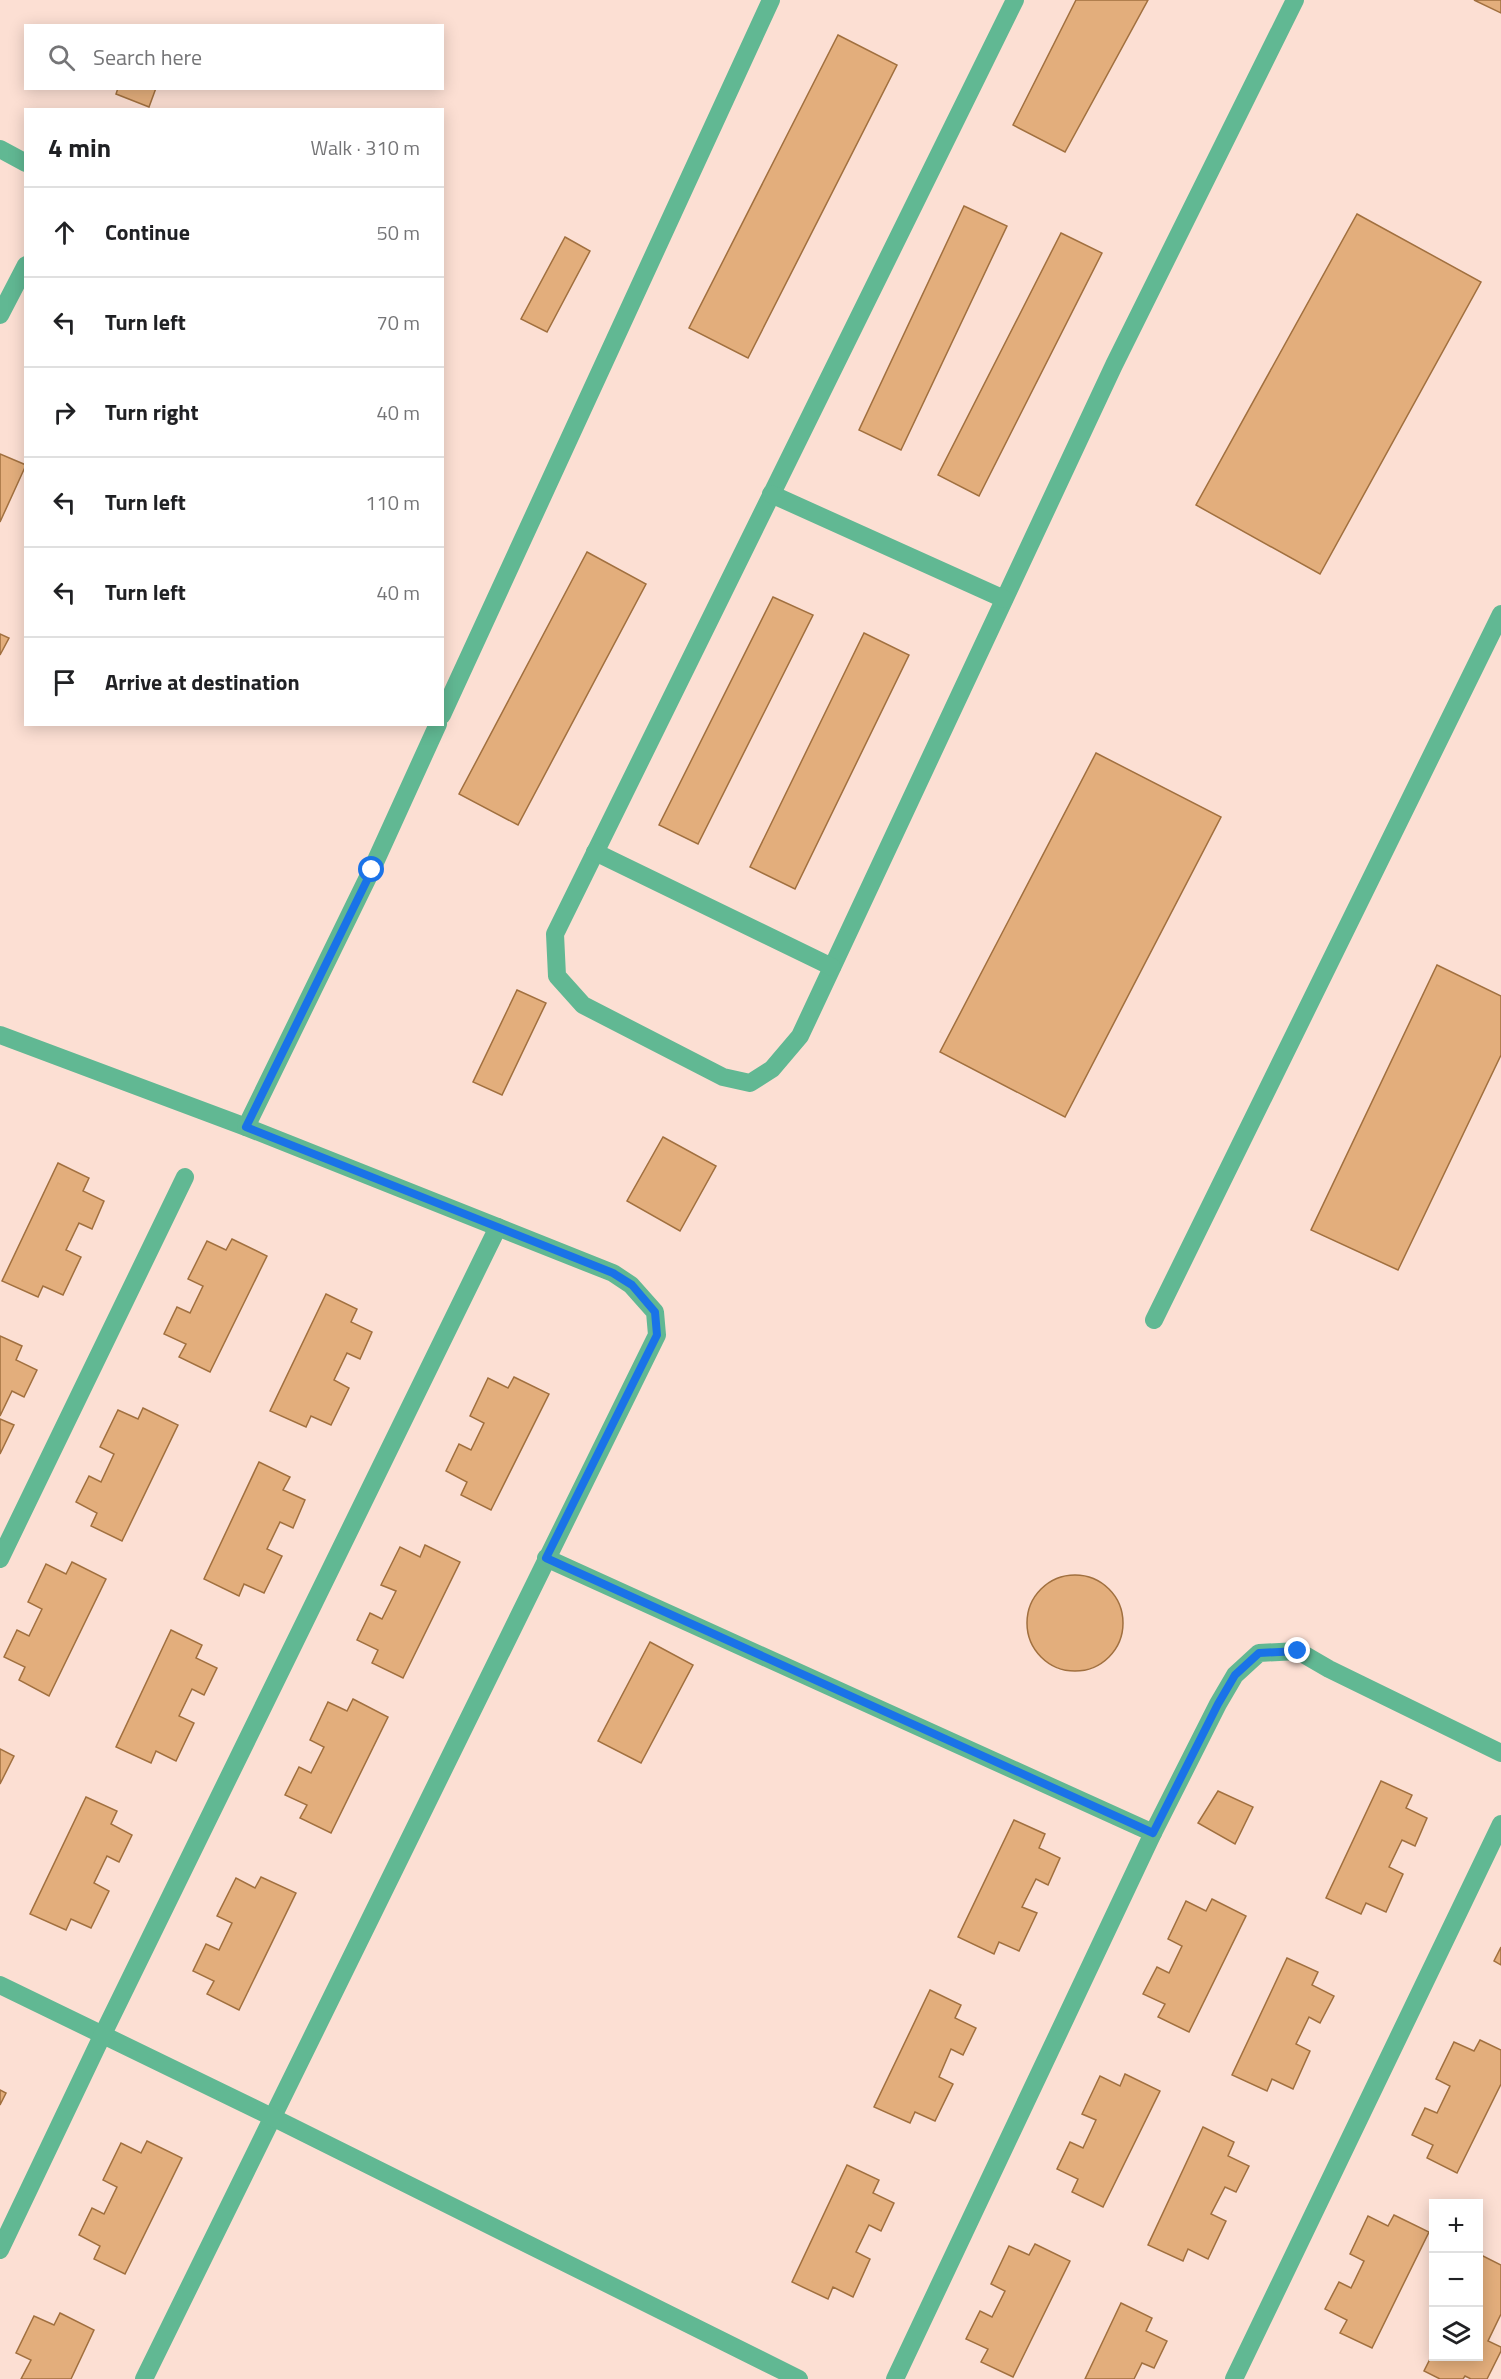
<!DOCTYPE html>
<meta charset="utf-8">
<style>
:root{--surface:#fff;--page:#f2f2f2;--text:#202124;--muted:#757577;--line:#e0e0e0}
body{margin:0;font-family:"Titillium Web",sans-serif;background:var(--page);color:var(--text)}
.controls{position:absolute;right:18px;bottom:18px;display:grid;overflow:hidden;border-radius:0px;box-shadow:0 3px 15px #0003}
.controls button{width:54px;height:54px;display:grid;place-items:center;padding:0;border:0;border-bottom:2px solid var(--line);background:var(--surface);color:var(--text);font:30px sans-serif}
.stop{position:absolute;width:18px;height:18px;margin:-14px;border:4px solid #1a73e8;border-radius:50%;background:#fff}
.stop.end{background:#1a73e8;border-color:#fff;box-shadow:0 2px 6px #0008}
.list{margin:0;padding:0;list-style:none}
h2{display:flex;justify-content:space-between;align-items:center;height:78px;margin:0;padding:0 24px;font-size:26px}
h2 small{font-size:20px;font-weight:400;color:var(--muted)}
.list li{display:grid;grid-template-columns:39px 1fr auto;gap:18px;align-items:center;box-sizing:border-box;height:90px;padding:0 24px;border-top:2px solid var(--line)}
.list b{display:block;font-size:22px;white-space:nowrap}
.list em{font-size:20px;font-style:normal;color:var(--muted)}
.icon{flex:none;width:33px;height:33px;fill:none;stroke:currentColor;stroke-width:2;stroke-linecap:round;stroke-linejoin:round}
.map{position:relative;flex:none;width:1501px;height:2379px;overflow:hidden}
.search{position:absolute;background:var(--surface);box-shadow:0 3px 15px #0003;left:24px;top:24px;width:420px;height:66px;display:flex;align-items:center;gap:15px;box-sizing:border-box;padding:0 21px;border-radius:0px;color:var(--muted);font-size:22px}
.panel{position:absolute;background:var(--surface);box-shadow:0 3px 15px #0003;left:24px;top:108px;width:420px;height:618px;border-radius:0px}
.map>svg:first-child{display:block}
.building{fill:#e3ae7c;stroke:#a1703f;stroke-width:1.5}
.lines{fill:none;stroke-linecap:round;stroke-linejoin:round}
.minor{stroke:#61b893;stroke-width:18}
.route{stroke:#1a73e8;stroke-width:8}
</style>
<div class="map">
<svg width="1501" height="2379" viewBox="0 0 1501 2379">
<rect width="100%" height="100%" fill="#fcdfd3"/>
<g class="building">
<path d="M1076,0h72l-83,152 -52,-27z"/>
<path d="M1474,0h27v13z"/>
<path d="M838,35l59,30 -149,293 -59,-30z"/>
<path d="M118,88h38l-7,19 -33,-13z"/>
<path d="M964,206l43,20 -106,224 -42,-20z"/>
<path d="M1357,214l124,68 -161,292 -124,-69z"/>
<path d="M1061,233l41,20 -123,243 -41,-21z"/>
<path d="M565,237l25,14 -43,81 -26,-13z"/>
<path d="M0,454l26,11 -26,57z"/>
<path d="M587,552l59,32 -128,241 -59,-31z"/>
<path d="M773,597l40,18 -115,229 -39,-19z"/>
<path d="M864,633l45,22 -114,234 -45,-22z"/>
<path d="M0,634l9,4 -9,17z"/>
<path d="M1096,753l125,64 -156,300 -125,-65z"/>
<path d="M1437,965l64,31v59l-103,215 -87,-40z"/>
<path d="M517,990l29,13 -44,92 -29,-13z"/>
<path d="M663,1137l53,29 -36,65 -53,-30z"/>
<path d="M58,1163l31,15 -6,13 21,10 -12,28 -13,-6 -13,27 15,7 -18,38 -20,-9 -5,11 -36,-16z"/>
<path d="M232,1239l35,17 -57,116 -31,-15 7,-13 -22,-10 13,-27 13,6 13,-27 -15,-7 19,-38 19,9z"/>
<path d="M326,1294l31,15 -6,13 21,10 -12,27 -13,-6 -13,27 15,8 -18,37 -20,-9 -5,11 -36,-16z"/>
<path d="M0,1336l22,10 -6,14 21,10 -13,27 -12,-6 -12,25z"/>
<path d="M514,1377l35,17 -58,116 -30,-15 6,-13 -21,-11 13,-27 12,6 13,-27 -14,-7 18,-38 20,10z"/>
<path d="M143,1408l35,17 -56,116 -31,-15 6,-13 -21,-11 13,-26 12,6 13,-28 -14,-7 18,-37 20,9z"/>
<path d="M0,1419l14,6 -14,29z"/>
<path d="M259,1462l31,15 -7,13 22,10 -12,28 -13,-6 -13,27 15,7 -18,37 -20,-9 -5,12 -35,-17z"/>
<path d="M425,1545l35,17 -57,116 -31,-15 6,-13 -21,-10 13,-27 12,6 14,-28 -15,-6 19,-38 20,10z"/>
<path d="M72,1562l34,17 -57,117 -30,-16 6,-13 -21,-10 13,-27 12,6 13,-27 -14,-7 18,-38 20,10z"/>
<circle cx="1075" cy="1623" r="48"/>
<path d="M171,1630l31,15 -6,13 21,10 -13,27 -12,-6 -13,27 15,7 -18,38 -20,-10 -5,12 -35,-16z"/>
<path d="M650,1642l43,23 -52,98 -43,-22z"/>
<path d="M353,1699l35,18 -57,116 -31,-15 7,-13 -22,-10 14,-28 12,6 13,-26 -14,-7 18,-38 19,9z"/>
<path d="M0,1749l14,7 -14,28z"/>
<path d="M1381,1781l31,14 -6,13 21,10 -12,28 -13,-6 -13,27 14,7 -17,38 -20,-9 -5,11 -35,-16z"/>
<path d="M1218,1791l35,16 -18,37 -37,-21z"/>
<path d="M86,1797l31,14 -6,13 21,11 -13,27 -12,-6 -13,27 15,8 -18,37 -20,-9 -5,11 -36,-16z"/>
<path d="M1014,1820l31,14 -6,14 21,10 -12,27 -12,-6 -14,28 15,6 -18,38 -20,-9 -5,12 -36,-17z"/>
<path d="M261,1877l35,16 -57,117 -32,-16 7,-13 -21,-10 13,-27 13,6 13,-27 -15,-7 19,-38 19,10z"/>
<path d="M1212,1899l34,17 -57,116 -31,-15 7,-13 -22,-10 14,-27 12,6 13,-27 -14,-7 18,-38 20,10z"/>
<path d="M1501,1947v18l-7,-4z"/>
<path d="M1287,1958l31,14 -6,13 22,11 -14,27 -11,-6 -13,27 14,7 -17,38 -21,-10 -5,12 -35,-16z"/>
<path d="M930,1990l31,15 -6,13 21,10 -13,27 -12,-6 -12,28 14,7 -18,37 -20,-9 -5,11 -36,-16z"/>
<path d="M1480,2040l21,10v34l-44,89 -30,-15 6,-13 -21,-10 13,-27 12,5 13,-27 -14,-7 18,-37 20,9z"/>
<path d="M1125,2074l35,17 -57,116 -31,-15 6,-13 -21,-10 13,-27 13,6 13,-28 -14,-6 18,-38 20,10z"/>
<path d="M0,2090l6,3 -6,12z"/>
<path d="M1203,2127l31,15 -6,14 21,10 -13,26 -11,-5 -14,27 15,7 -18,38 -20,-10 -5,12 -35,-16z"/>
<path d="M147,2141l35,17 -57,116 -31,-15 6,-13 -21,-11 13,-27 12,6 13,-27 -14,-7 18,-37 20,10z"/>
<path d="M847,2165l32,15 -6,13 21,10 -13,28 -12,-6 -13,27 14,7 -17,38 -20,-10 -5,12 -36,-17z"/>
<path d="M1394,2215l35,17 -57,116 -32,-15 7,-13 -22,-11 14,-27 12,6 13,-27 -14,-7 18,-38 20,10z"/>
<path d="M1035,2244l35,17 -57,116 -32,-15 7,-13 -22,-10 14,-28 12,6 13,-26 -14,-7 18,-38 20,9z"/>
<path d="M1479,2254l22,11v49l-13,27 13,6v4l-14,28h-16l-6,-3 -2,3h-23l-16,-8 10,-20v5h44z"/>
<path d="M1121,2303l31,15 -6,13 21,10 -13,27 -12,-5 -8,16h-49z"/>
<path d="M60,2313l34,17 -23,49h-50l10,-19 -15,-7 18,-37 20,9z"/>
</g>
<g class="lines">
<g class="minor">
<path d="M1015,0l-460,934 2,42 26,29 140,72 27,6 22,-14 28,-33 314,-671 181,-365"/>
<path d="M0,149l26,14"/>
<path d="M0,315l26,-50"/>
<path d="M771,494l233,105"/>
<path d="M442,715l329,-715"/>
<path d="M595,852l237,115"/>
<path d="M0,1035l246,92 367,146 18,12 24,27 2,23 -513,1044"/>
<path d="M246,1127l126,-258 66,-145"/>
<path d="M1154,1320l347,-706"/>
<path d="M546,1558l607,275"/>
<path d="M0,1559l185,-382"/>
<path d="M0,1985l274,133 525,261"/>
<path d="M0,2250l103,-216 395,-807"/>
<path d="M895,2379l258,-546 65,-129 17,-29 24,-22 39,-2 31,18 172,84"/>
<path d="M1234,2379l267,-555"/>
</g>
</g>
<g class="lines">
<path class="route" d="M372,870l-126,257 367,146 19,12 23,27 2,23 -111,223 607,275 65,-129 17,-29 24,-22 39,-2"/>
</g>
</svg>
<div class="controls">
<button>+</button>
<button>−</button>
<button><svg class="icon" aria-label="layers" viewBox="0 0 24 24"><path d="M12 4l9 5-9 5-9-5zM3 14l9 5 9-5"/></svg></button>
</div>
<div class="stop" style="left:372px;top:870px"></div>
<div class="stop end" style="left:1298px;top:1651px"></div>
<div class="search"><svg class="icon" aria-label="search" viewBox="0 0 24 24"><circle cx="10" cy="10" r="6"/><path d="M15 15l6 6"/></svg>Search here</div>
<section class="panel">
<h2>4 min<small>Walk · 310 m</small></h2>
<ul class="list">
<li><svg class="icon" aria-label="ahead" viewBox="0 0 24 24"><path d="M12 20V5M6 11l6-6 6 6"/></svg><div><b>Continue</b></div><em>50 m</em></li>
<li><svg class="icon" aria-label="left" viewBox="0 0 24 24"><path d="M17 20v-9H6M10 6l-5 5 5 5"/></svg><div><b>Turn left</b></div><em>70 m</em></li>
<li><svg class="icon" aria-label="right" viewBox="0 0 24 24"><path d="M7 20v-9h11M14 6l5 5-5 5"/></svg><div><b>Turn right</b></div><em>40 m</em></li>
<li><svg class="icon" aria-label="left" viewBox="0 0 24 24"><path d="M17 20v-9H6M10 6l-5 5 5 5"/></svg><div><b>Turn left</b></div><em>110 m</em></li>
<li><svg class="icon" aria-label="left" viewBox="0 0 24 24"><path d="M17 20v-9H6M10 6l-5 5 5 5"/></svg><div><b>Turn left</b></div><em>40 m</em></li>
<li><svg class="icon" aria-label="arrive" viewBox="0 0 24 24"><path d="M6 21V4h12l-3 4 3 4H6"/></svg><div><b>Arrive at destination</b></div></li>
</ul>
</section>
</div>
